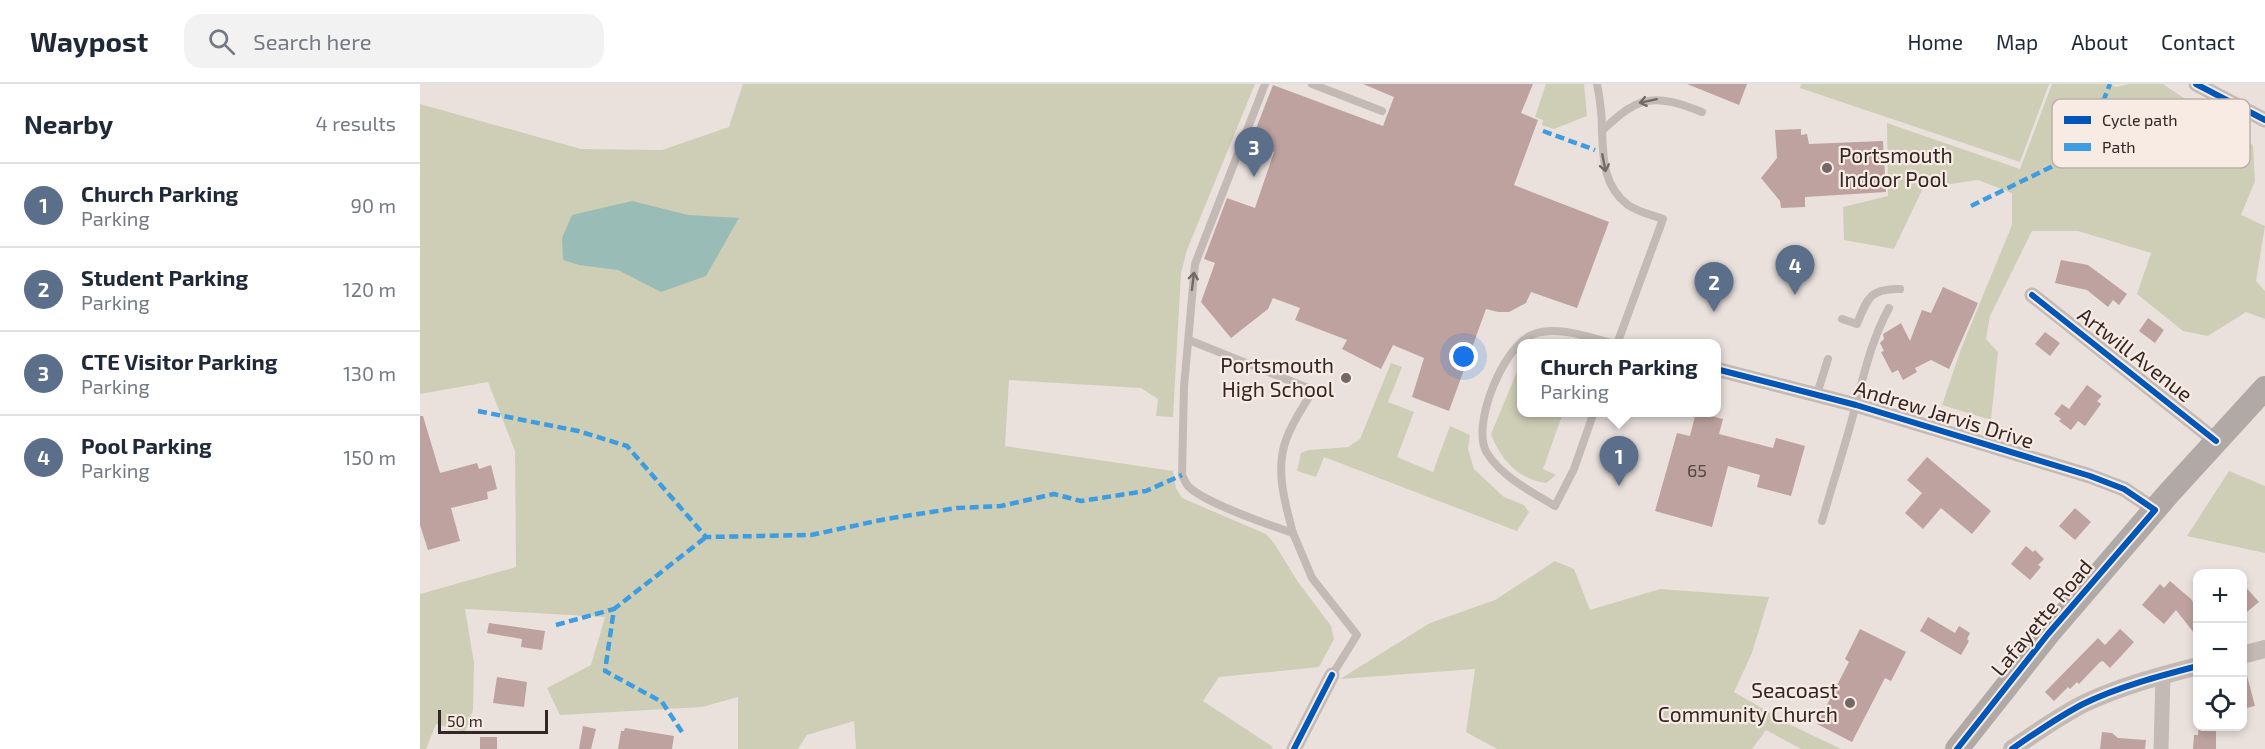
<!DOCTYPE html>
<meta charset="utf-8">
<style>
:root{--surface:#fff;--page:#f2f2f3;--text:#1f2937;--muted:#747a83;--line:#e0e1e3;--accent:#b45309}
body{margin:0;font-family:"Exo 2",sans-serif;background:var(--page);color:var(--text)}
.controls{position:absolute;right:18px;bottom:18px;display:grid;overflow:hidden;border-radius:12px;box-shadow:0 3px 9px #0003}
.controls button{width:54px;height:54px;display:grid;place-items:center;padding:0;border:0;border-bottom:2px solid var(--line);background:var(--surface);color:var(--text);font:30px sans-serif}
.scale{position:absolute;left:18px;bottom:15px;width:110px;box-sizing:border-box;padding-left:6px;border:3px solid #332725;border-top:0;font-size:16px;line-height:21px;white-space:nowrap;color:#332725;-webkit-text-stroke:4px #f8ebe3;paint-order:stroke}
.you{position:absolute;left:1044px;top:273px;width:21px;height:21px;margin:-15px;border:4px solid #fff;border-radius:50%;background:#1a73e8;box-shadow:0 0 0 9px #1a73e833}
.badge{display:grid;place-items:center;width:39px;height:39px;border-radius:50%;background:var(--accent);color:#fff;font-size:20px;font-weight:700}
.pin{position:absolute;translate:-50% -50px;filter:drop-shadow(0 2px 3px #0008)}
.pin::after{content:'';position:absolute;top:32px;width:21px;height:18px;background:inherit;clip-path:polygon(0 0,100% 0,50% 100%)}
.popup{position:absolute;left:1097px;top:255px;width:204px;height:78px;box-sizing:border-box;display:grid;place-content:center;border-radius:12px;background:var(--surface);filter:drop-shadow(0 2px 4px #0005);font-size:20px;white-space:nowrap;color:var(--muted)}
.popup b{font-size:22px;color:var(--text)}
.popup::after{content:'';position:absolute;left:50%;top:100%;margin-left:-12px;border:12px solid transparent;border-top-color:var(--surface)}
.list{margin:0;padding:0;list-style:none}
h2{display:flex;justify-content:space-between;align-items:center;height:78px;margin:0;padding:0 24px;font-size:26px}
h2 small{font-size:20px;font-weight:400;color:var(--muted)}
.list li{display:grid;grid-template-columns:39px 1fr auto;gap:18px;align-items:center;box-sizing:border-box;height:84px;padding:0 24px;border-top:2px solid var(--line)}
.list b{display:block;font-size:22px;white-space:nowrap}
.list p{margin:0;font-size:20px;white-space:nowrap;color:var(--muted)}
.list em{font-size:20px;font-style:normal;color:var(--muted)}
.icon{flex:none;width:33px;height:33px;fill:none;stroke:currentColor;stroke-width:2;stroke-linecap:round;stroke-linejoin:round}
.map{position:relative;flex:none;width:1845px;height:665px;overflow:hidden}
header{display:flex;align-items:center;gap:36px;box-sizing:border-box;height:84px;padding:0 30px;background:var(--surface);border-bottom:2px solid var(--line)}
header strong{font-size:28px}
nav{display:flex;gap:33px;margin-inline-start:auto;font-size:21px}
.search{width:420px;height:54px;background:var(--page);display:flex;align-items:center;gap:15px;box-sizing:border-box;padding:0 21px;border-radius:18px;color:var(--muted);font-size:22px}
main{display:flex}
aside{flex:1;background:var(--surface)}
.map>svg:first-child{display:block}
.green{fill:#ceceb7}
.water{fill:#9abcb6}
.building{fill:#bda29f}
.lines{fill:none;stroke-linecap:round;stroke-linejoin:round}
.service{stroke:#c3bab6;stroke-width:8}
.minor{stroke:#c3bab6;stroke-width:15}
.tertiary{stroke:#c3bab6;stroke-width:18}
.primary{stroke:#b1a9a6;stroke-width:24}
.quiet{stroke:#3e9ce0;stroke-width:4.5;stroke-dasharray:9 4.5;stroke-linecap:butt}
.cycleway-casing{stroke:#f8ebe3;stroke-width:10}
.cycleway{stroke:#0057b8;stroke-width:6}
.oneway{stroke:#746966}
.poi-dot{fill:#736865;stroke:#f8ebe3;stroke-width:2}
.labels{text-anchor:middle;stroke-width:4.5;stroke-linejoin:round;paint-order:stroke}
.number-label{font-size:18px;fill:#564644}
.poi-label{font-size:21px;fill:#332725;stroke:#f8ebe3;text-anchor:end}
.street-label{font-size:21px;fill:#332725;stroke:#f8ebe3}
.key{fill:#f8ebe3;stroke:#bdb0aa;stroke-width:1.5}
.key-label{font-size:16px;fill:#332725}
</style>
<header>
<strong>Waypost</strong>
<div class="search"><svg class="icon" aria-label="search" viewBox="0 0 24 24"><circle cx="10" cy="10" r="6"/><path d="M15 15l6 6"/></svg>Search here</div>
<nav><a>Home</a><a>Map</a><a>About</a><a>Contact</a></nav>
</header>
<main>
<aside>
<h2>Nearby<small>4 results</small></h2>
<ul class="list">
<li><span class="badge" style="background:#5c6f8a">1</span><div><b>Church Parking</b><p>Parking</p></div><em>90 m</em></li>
<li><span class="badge" style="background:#5c6f8a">2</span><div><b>Student Parking</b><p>Parking</p></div><em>120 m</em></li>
<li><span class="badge" style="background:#5c6f8a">3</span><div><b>CTE Visitor Parking</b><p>Parking</p></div><em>130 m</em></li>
<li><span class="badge" style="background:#5c6f8a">4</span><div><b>Pool Parking</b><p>Parking</p></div><em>150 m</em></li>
</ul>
</aside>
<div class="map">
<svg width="1845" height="665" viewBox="0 0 1845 665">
<rect width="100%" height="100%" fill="#eae1dd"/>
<g class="green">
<path d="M323,0h512l-68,166 -6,23 -8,144 -17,-1 2,-17 -17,-11 -132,-8 -4,66 168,25 3,17 6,10 84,36 8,9 24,39 33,44 3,13 -15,28 -100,10 -16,24 70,46 -1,2h-416l-2,-28 -47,14 -9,14h-60v-52l-36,10 -142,8 -13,-27 44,-23 14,-48 -140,-8 9,54 -1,47 -8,22 -29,-8 -10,25h-6v-155l96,-27 -1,-116 -27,-69 -68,12v-290l161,45 81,1 67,-23z"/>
<path d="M1126,0h38l3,32 -33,13 -12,-4 1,-5 -8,-3z"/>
<path d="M1381,0h248l-29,78 -220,-74z"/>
<path d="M1632,0h57l7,3 13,-3h34l90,61 2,36 -14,34 24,11 -9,55 9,10v28l-19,-7 -38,24 -25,-5 -46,-37 14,-41 -73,-22h-46l-42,85 -4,23 12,13 -7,68 -49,-15 19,-56 51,-124v-32l-34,-13 -55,8 -29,61 -50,-9 -1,-33 45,-11 -1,-73 133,46z"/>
<path d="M1101,278l1,50 41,1 -20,56 13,6 -10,8c-27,-3 -46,-24 -55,-49z"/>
<path d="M971,279l11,4 -14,35 26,10 -17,45 36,15 17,-46 20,9 -2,14 6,20 30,28 20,8 5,7 -12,19 -193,-74 -8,20 -19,-6 4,-18 8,-3 39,-3 12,-8z"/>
<path d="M1809,387l36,15v67l-78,-17z"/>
<path d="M1135,477l19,8 16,41 70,-21 109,8 -17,56 -18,39 57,33 50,24h-40l-35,-19 -14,19h-255l-31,-17 9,-63 -135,10 90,-56 65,-23z"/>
</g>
<path class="water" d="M212,117l56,14 51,3 -33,58 -45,16 -43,-22 -39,-5 -16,-5 -1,-22 10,-23z"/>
<g class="building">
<path d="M943,0h170l-12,29 17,7 -24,65 95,37 -32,86 -46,-16 -5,11 -17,9h-11l-12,-3 -37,102 -37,-14 12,-39 -31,-13 -12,24 -39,-20 5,-9 -52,-20 5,-12 -27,-10 -5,11 -37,29 -30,-36 14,-39 -11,-4 23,-61 28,10 19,-56 -24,-8 23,-59 110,41 11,-29z"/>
<path d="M1267,0h60l-8,21z"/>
<path d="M1381,45v6l6,-1 2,10 74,-3 3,51 -81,5v10l-24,1 -1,-7 -19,-23 16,-20 -2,-28z"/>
<path d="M1641,176l27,5 39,29 -8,11 -6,-5 -5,7 -21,-17 -32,-7z"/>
<path d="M1523,203l35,16 -29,66 -18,-9 -16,8 2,4 -14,8 -5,-10 -6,3 -11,-21 3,-1 -4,-8 4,-4 -1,-5 18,-11 9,18 12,-31 9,3z"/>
<path d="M1728,234l16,12 -9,13 -16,-12z"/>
<path d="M1625,248l15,11 -10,13 -15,-12z"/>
<path d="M1667,301l15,11 -5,5 4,3 -16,22 -7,-5 -7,9 -12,-9 2,-2 -7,-5 8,-10 7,5z"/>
<path d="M1276,328l27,7 -4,15 54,14 3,-10 29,8 -14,50 -34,-9 3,-12 -32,-9 -16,61 -57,-16 22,-78 13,3z"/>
<path d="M0,332h3l17,57 37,-10 2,6 12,-4 6,24 -10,3 1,7 -37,9 9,33 -32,9 -8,-25z"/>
<path d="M1507,373l64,54 -19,23 -31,-26 -18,21 -18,-16 17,-20 -15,-13z"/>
<path d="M1655,424l16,14 -16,18 -16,-14z"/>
<path d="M1606,462l7,6 2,-2 9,9 -6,6 3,2 -11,13 -19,-16z"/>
<path d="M1750,497l21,18 7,12v27l-22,-28 -12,14 -22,-19 18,-21 4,4z"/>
<path d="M1822,499l17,19 -17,14z"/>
<path d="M1508,533l27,16 4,-7 11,7 -3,6 2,2 -8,14 -41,-24z"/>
<path d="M69,539l56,8 -3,19 -21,-3 1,-8 -35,-6z"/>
<path d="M1440,545l46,23 -15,29 -6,-3 -33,64 -35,-18 32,-62 -4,-3z"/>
<path d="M1700,545l14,13 -24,26 -7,-7 -3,1 -21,22 -2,-2 -7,7 -2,-2 -14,14 -9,-9 53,-54 7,7z"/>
<path d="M1826,588l9,34 -13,3v-36z"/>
<path d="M77,593l30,5 -3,25 -31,-4z"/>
<path d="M163,642l13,3 -5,20h-12z"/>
<path d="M1779,642h17v23h-23l1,-14h4z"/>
<path d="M205,644l49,8 -2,13h-54l3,-18h3z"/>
<path d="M1682,648l10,1 6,5 28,2 -1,9h-45z"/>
<rect x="60" y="653" width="17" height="12"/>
</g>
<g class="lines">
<g class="service">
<path d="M845,0l-70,180 -11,123 -2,88c2,4 4,9 7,12 17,16 80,38 104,46l19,45 45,57 -25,40"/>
<path d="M892,0l70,27"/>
<path d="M1177,0c3,15 5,30 5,46 1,28 1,56 26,75 10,7 24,10 35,14l-46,125"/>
<path d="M1182,47c37,-36 52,-38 100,-19"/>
<path d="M1422,235l15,5c10,-25 13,-36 43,-35"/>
<path d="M769,256l124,50c-9,16 -21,32 -27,50 -11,30 -1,63 7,93"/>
<path d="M1397,310l11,-35"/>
<path d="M1174,328l-20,57 -19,37c-23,-14 -53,-29 -68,-53 -17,-27 17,-109 47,-119 24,-9 57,4 81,10"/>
<path d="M1402,437c11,-39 24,-77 34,-117 9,-34 16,-65 33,-96"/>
</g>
<g class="minor">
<path d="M1776,0l69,36"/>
<path d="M1612,211l184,146"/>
<path d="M1296,285l140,36 234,71 34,13 31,21"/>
<path d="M874,665l38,-74"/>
<path d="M1741,665l2,-73"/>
</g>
<g class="tertiary">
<path d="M1822,571l23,-6"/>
<path d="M1592,665c23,-16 46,-32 71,-45 35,-17 76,-28 115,-38"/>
</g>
<path class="primary" d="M1537,665l91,-115 121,-141 96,-105"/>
<g class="quiet">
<path d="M1123,47l52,19"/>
<path d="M1551,122l80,-39 38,-30 21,-53"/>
<path d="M58,327l100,20 49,15 79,91 105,-2 75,-16 71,-11 44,-2 53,-12 27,7 65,-10 36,-16"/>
<path d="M136,541l58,-16"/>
<path d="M262,648l-20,-30 -57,-31 9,-62 92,-72"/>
</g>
<g class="cycleway-casing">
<g id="cycleway">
<path d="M1776,0l69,36"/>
<path d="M1612,211l184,146"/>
<path d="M1296,285l140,36 234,71 34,13 31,21 -107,124 -91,115"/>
<path d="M874,665l38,-74"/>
<path d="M1592,665c23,-16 46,-32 71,-45 35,-17 76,-28 115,-38"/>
</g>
</g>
<use href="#cycleway" class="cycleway"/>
</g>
<defs><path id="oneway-shaft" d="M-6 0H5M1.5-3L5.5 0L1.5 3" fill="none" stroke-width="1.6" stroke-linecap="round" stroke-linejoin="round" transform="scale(1.5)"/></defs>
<g class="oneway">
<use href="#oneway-shaft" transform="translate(1228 17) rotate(168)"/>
<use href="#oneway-shaft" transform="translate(1184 79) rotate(79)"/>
<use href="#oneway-shaft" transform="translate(773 197) rotate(-83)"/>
</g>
<g class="poi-dot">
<circle cx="1407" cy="84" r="6"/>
<circle cx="926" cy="294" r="6"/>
<circle cx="1430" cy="619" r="6"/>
</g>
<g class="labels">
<g class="number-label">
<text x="1277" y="393">65</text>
</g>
<g class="poi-label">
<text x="1419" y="79" text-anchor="start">Portsmouth<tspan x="1419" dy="24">Indoor Pool</tspan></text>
<text x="914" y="289">Portsmouth<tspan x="914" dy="24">High School</tspan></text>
<text x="1418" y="614">Seacoast<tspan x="1418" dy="24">Community Church</tspan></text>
</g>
<g class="street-label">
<text transform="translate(1715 271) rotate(38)" y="7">Artwill Avenue</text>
<text transform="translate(1524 331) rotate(17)" y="7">Andrew Jarvis Drive</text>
<text transform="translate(1622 534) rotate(-50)" y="7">Lafayette Road</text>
</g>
</g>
<rect x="1632" y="15" width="198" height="69" rx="9" class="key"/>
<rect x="1644" y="32" width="27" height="8" fill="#0057b8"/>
<rect x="1644" y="59" width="27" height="8" fill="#3e9ce0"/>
<g class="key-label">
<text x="1682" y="42">Cycle path</text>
<text x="1682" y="69">Path</text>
</g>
</svg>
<div class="controls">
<button>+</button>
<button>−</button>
<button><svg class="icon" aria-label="locate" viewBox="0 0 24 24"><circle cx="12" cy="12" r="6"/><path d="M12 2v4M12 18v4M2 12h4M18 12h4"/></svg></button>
</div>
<div class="scale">50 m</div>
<div class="you"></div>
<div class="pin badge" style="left:1199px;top:402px;background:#5c6f8a">1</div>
<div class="popup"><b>Church Parking</b>Parking</div>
<div class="pin badge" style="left:1294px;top:228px;background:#5c6f8a">2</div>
<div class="pin badge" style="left:834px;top:93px;background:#5c6f8a">3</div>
<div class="pin badge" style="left:1375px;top:211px;background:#5c6f8a">4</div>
</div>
</main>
